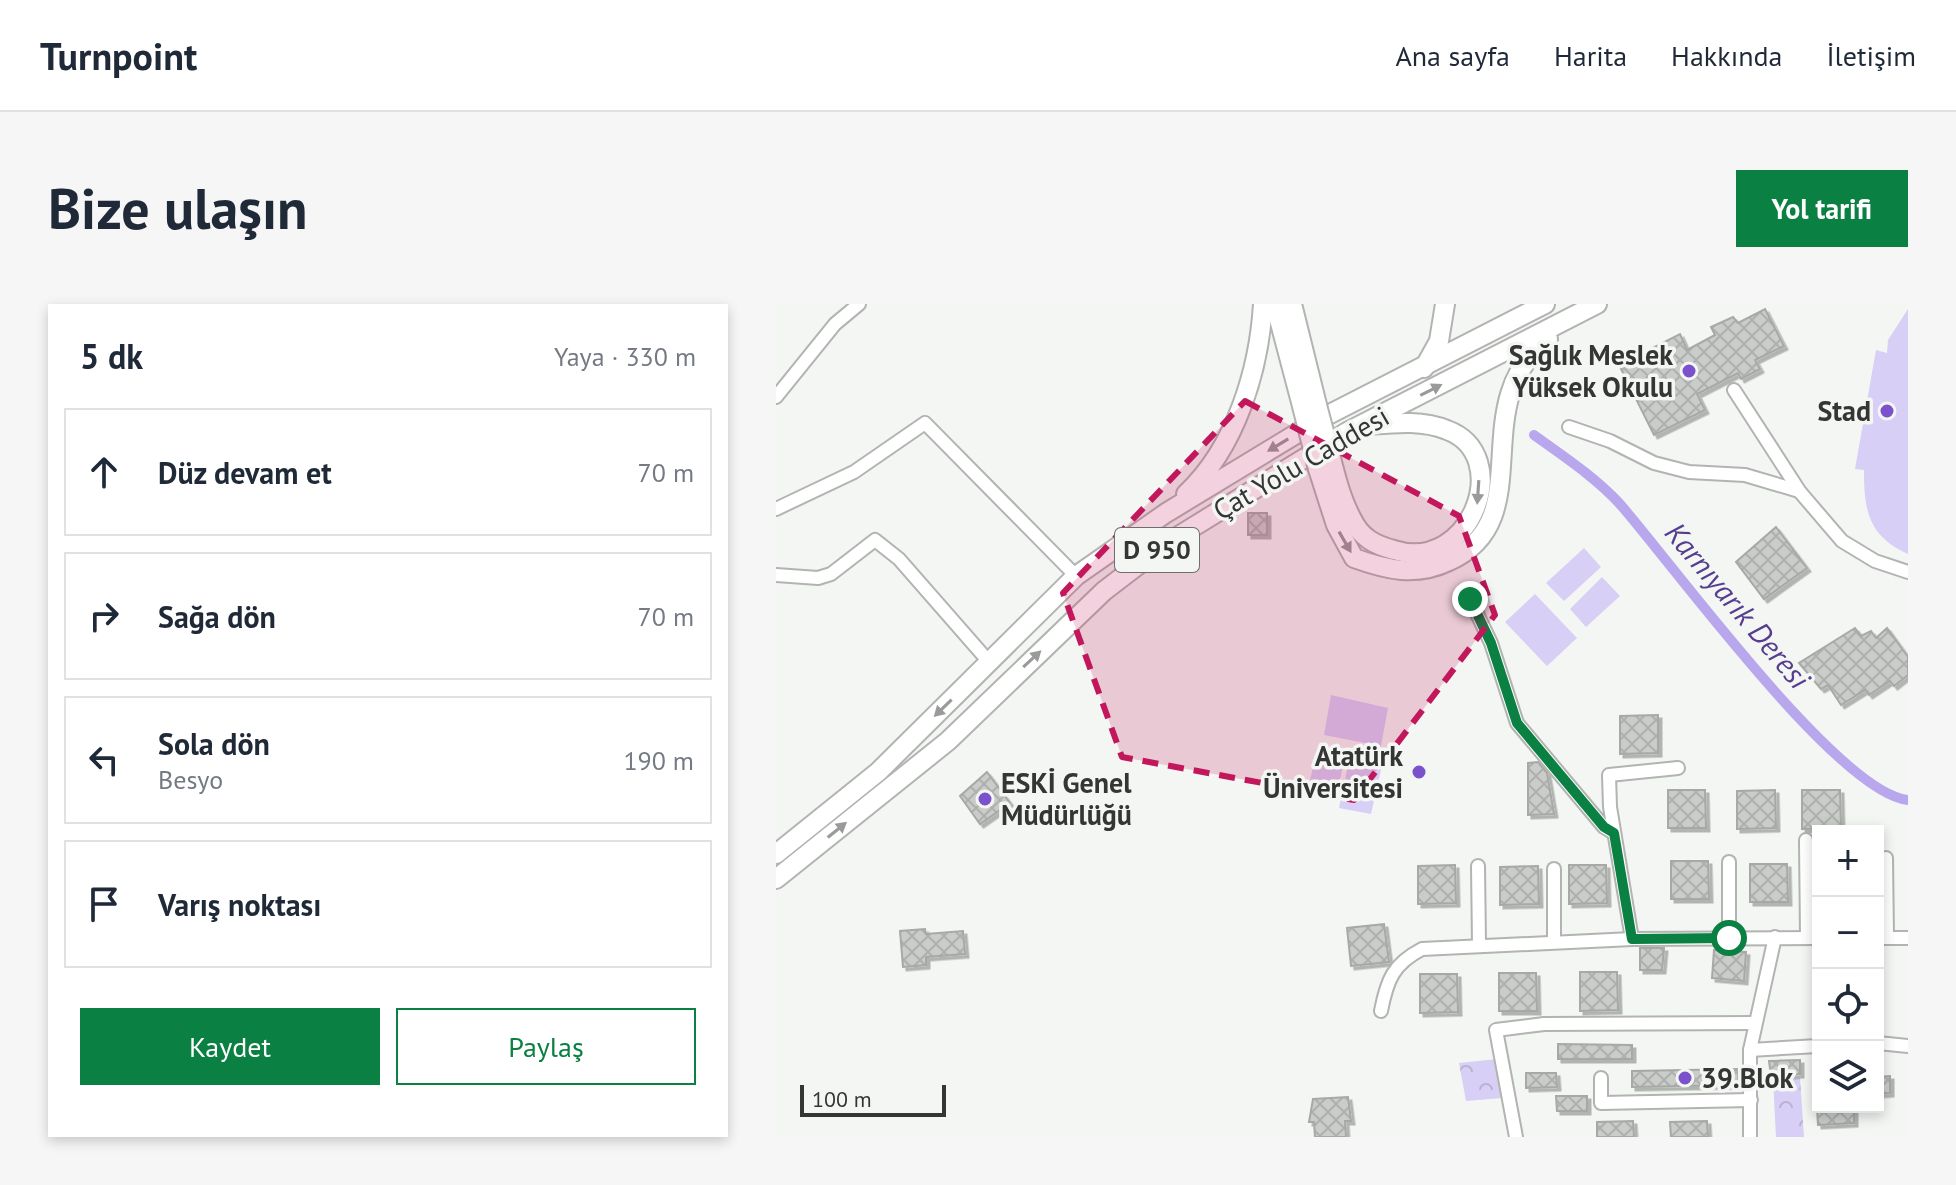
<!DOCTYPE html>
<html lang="tr">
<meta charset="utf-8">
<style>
:root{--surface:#fff;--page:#f6f6f7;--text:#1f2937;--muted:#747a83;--line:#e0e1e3;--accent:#0b8043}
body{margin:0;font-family:"PT Sans",sans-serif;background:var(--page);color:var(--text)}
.controls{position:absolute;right:24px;bottom:24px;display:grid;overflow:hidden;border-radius:0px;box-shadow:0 4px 12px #0003}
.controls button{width:72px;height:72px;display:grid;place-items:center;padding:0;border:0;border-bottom:2px solid var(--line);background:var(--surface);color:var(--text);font:40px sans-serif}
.scale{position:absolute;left:24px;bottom:20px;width:146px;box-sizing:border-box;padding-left:8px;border:4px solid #343534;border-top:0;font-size:22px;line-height:28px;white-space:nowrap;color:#343534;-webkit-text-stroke:6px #f3f6f3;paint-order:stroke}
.stop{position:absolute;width:24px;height:24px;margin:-18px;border:6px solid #0b8043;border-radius:50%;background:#fff}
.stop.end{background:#0b8043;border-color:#fff;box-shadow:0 2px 8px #0008}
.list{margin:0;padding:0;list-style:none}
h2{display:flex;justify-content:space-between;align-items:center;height:104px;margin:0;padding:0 32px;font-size:34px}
h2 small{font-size:26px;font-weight:400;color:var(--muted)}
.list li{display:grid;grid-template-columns:52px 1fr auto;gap:24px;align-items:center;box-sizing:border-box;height:128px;margin:0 16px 16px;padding:0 16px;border:2px solid var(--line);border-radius:0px}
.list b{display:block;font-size:30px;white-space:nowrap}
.list p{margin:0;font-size:26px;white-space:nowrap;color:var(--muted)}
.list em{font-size:26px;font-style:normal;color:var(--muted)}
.actions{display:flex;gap:16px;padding:24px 32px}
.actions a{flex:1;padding:18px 0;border:2px solid var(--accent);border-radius:0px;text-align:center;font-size:28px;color:var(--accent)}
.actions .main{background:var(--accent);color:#fff}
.icon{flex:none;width:44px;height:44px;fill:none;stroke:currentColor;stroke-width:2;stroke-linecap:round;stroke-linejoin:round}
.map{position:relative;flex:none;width:1132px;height:833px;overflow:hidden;border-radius:0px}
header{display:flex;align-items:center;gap:48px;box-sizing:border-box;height:112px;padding:0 40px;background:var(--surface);border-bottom:2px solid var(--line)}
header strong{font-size:38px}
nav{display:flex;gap:44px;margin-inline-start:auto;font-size:28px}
.intro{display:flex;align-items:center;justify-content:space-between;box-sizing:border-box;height:192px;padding:0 48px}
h1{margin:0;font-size:56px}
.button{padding:20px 36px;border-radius:0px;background:var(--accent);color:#fff;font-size:28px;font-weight:700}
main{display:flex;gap:48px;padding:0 48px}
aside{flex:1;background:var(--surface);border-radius:0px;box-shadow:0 4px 12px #0003}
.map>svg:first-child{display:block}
.green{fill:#d7cff5}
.park{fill:url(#park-crowns)}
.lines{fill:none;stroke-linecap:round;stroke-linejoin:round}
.canal{stroke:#b9a7ee;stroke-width:10}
.building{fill:url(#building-cross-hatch);stroke:#a7a9a7;stroke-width:2;filter:url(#shadow)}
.minor-casing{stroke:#b2b4b1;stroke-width:16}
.highway-casing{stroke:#b2b4b1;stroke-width:22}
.minor{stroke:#fff;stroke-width:12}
.highway{stroke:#fff;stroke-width:18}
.highway-bridge-casing{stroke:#b2b4b1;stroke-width:22;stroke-linecap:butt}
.highway-bridge{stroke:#fff;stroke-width:18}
.oneway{fill:#9a9a9a}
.route{stroke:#0b8043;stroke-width:10}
.marked{fill:#c2185b;fill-opacity:0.2;stroke:#c2185b;stroke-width:6;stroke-dasharray:16 10;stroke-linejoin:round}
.poi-dot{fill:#7b52cc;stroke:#f3f6f3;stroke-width:3}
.labels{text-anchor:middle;stroke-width:7;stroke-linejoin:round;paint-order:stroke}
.shield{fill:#f3f6f3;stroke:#6d6f6d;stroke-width:2}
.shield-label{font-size:26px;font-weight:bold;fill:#343534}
.poi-label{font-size:28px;font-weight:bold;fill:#343534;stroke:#f3f6f3;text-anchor:end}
.street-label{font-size:28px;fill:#343534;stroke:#f3f6f3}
.water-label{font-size:30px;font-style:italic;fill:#573d8f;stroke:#f3f6f3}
</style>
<header>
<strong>Turnpoint</strong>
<nav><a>Ana sayfa</a><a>Harita</a><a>Hakkında</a><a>İletişim</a></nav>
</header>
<div class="intro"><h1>Bize ulaşın</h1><a class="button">Yol tarifi</a></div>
<main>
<aside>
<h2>5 dk<small>Yaya · 330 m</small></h2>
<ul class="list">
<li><svg class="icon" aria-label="ahead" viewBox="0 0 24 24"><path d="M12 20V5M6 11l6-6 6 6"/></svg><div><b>Düz devam et</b></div><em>70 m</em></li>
<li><svg class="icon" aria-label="right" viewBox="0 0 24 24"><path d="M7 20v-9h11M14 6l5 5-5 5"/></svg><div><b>Sağa dön</b></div><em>70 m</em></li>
<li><svg class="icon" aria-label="left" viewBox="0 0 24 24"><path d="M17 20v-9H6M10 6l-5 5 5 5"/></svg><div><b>Sola dön</b><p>Besyo</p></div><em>190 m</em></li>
<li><svg class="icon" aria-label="arrive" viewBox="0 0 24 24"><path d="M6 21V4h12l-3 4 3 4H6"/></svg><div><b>Varış noktası</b></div></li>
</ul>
<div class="actions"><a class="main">Kaydet</a><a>Paylaş</a></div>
</aside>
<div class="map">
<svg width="1132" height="833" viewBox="0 0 1132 833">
<defs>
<pattern id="park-crowns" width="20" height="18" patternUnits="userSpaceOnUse" patternTransform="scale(2)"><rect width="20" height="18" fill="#d7cff5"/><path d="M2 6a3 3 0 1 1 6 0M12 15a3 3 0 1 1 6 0" fill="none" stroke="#b9b2d3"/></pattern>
<pattern id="building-cross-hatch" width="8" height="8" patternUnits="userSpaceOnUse" patternTransform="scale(2)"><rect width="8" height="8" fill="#caccca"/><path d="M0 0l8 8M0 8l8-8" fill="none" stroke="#aeb0ae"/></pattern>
<filter id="shadow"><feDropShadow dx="3.5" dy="3.5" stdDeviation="0" flood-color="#0004"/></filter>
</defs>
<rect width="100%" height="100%" fill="#f3f6f3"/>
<g class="green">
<path d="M1132,5v245c-40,-18 -44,-44 -44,-84l-9,-1 21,-119 11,3 1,-13z"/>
<path d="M808,244l17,19 -37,34 -18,-18z"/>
<path d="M826,273l18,19 -34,31 -16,-18z"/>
<path d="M759,290l42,44 -30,28 -42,-44z"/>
<path d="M555,391l57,13 -7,38 -57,-11z"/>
<path d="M541,444l28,6 -9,47 -29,-6z"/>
<path d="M574,452l33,5 -12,53 -32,-6z"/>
</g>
<g class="park">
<path d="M721,755l5,39 -36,3 -7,-38z"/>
<path d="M1024,774l4,59h-28l-3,-57z"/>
</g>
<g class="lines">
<path class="canal" d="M758,131c29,21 61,42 85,68 53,60 219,290 289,297"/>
</g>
<g class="building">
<path d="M989,5l19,37 -29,14 5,9 -19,10 -3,-6 -41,21 8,16 -51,25 -35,-70 61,-31 7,16 28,-15 -4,-8 22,-10 5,6z"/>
<rect x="472" y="209" width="19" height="22"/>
<path d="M1000,223l31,41 -43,31 -28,-37z"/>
<path d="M1079,324l6,8 10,-5 5,7 11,-10 21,29v18l-14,11 -4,-5 -21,14 -4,-5 -24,15 -13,-20 -7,4 -22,-26z"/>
<path d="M882,411v38l-38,1v-38z"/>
<path d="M762,458l9,11 7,41 -26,1v-52z"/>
<path d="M211,468l23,31 -30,21 -20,-28z"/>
<path d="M892,486h37l1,38h-38z"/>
<path d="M999,486l1,38 -39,1v-38z"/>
<path d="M1026,486h38l1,38 -39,1z"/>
<path d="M895,557h37l1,38h-38z"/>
<path d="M974,560h37l1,38h-38z"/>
<path d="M679,561l1,38 -38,1v-38z"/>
<path d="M793,561h37l1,38 -38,1z"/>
<path d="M762,562l1,38 -39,1v-38z"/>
<path d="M608,620l5,38 -38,4 -4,-38z"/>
<path d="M149,625l1,5 37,-3 2,23 -39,3v8l-23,2 -3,-36z"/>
<path d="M864,644h24l-2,22h-22z"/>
<path d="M938,646l32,2 -2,29 -32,-3z"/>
<path d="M804,668h37l1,38 -38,1z"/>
<path d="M723,669h37l1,38h-38z"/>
<path d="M644,670h37l1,38 -38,1z"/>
<path d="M782,740l74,1v14h-74z"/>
<path d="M1024,756v14l-29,2 -2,-15z"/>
<path d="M962,765v16l-106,2v-16z"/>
<path d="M750,769h30l1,14 -31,1z"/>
<path d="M1114,772v17l-12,1v-17z"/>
<path d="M780,792h31v15h-30z"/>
<path d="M572,793l3,24h-6l1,16h-31l-1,-15h-5l4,-23z"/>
<path d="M1078,803v16l-36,2 -1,-17z"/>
<path d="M857,817l1,16h-37v-15z"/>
<path d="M931,817l1,16h-37l-1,-15z"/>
</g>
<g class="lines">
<g class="minor-casing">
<g id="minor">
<path d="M958,86l66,102 42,49 33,20 33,11"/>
<path d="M0,93l59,-73 24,-20"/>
<path d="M793,123l41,14 44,22 35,9 56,3 54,16"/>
<path d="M0,205l78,-37 71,-49 151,153"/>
<path d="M0,271l42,3 13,-4 44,-34 24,19 91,104"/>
<path d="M694,295l21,44 26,80 87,104 10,6"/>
<path d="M902,464l-69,7 1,32 22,132 186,-1"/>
<path d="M1030,536l1,98"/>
<path d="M1110,554l1,80"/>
<path d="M953,558v76"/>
<path d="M702,562l1,78"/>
<path d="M778,565v73"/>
<path d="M1102,634h30"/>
<path d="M605,707c6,-31 12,-47 41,-62l210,-10"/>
<path d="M1102,739l30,3"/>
<path d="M974,746l68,-4"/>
<path d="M825,774v25l150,-3"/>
<path d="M740,833l-20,-107 48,-6 211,-1"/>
<path d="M974,833v-87l25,-113"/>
</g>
</g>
<g class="highway-casing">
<g id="highway">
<path d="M499,0l27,102"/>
<path d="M516,0l25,101"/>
<path d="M648,64l15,-27 6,-37"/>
<path d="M556,158c5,19 10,39 20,57 9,19 23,26 42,31 77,24 121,-95 53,-120 -25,-10 -52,-7 -78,-5"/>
<path d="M542,165l18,56 18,33c33,12 62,19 95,3 93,-42 14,-157 99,-222"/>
<path d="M410,190c50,-47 73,-124 77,-190"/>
<path d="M0,550l102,-82 198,-196 90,-63 158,-96 221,-113"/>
<path d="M0,575l172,-138 156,-150 60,-46 183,-113 250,-128"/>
</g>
</g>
<use href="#minor" class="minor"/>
<use href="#highway" class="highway"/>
<g class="highway-bridge-casing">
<g id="highway-bridge">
<path d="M541,101l15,57"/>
<path d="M526,102l16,63"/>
</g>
</g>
<use href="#highway-bridge" class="highway-bridge"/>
</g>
<defs><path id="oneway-solid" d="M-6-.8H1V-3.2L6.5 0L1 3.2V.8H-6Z" transform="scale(2)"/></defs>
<g class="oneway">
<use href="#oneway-solid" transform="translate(655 86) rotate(-27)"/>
<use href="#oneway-solid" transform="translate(502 141) rotate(149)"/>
<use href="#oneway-solid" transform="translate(702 188) rotate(94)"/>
<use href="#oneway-solid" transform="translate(569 238) rotate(60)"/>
<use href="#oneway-solid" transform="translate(256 355) rotate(-43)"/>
<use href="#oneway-solid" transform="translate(167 404) rotate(136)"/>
<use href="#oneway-solid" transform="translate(61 526) rotate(-39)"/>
</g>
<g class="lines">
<path class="route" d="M694,295l21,44 26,80 87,104 10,6 18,106 97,-1"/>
</g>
<path class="marked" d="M469,97l214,115 36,99 -141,185 -232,-43 -59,-164z"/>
<g class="poi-dot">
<circle cx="913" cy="67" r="8"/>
<circle cx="1111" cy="107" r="8"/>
<circle cx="643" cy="468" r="8"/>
<circle cx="209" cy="495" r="8"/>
<circle cx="909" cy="774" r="8"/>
</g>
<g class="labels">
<rect class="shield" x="339" y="224" width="84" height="44" rx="6"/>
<g class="shield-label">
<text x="381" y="255">D 950</text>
</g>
<g class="poi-label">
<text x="897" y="61">Sağlık Meslek<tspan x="897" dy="32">Yüksek Okulu</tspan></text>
<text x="1095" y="117">Stad</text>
<text x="627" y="462">Atatürk<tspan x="627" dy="32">Üniversitesi</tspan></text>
<text x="225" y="489" text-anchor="start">ESKİ Genel<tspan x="225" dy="32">Müdürlüğü</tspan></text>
<text x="925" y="784" text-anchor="start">39.Blok</text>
</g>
<g class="street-label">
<text transform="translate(525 159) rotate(-30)" y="10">Çat Yolu Caddesi</text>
</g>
<g class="water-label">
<text transform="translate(961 302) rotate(50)" y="10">Karnıyarık Deresi</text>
</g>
</g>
</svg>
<div class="controls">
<button>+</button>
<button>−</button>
<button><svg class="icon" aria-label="locate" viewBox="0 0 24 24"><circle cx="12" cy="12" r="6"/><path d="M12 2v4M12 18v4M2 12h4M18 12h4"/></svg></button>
<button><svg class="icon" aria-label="layers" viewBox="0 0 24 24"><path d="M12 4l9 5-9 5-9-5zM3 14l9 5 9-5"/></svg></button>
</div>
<div class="scale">100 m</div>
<div class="stop" style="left:953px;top:634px"></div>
<div class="stop end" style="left:694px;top:295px"></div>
</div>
</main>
